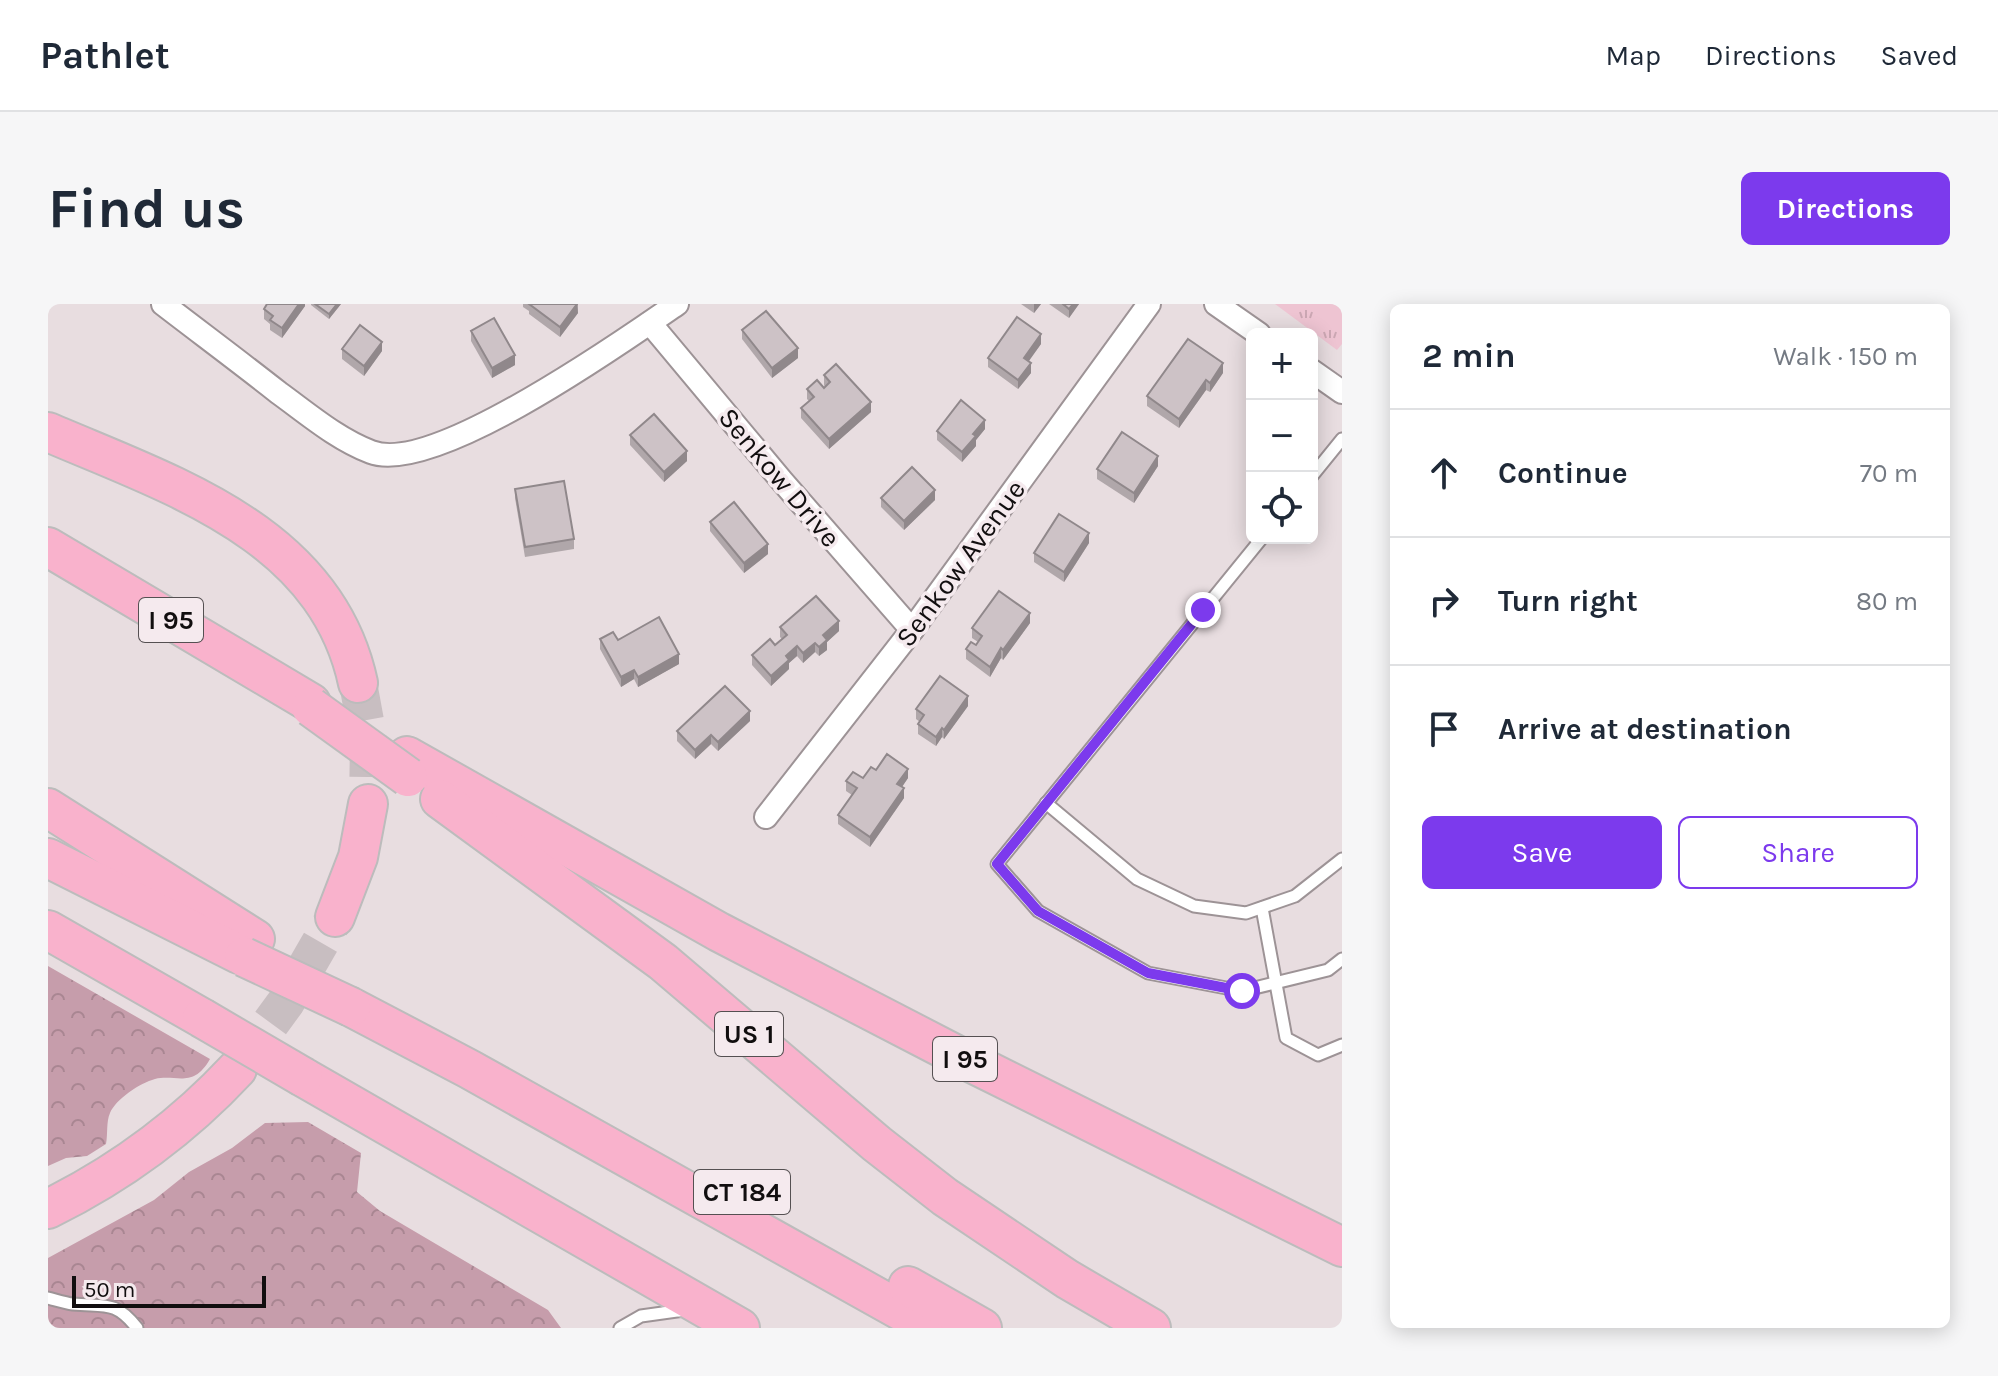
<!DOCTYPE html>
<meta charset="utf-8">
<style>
:root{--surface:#fff;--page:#f6f6f7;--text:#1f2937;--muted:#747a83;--line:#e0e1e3;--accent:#7c3aed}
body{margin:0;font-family:Karla,sans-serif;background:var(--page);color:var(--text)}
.controls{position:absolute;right:24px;top:24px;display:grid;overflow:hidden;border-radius:12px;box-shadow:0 4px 20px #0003}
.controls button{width:72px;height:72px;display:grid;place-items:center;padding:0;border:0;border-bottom:2px solid var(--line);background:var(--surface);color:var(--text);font:40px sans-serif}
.scale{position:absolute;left:24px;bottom:20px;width:194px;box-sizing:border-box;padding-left:8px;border:4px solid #110e0f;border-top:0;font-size:22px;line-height:28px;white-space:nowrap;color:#110e0f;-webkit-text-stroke:6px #f5eaee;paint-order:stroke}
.stop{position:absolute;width:24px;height:24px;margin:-18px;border:6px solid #7c3aed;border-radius:50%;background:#fff}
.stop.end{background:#7c3aed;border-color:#fff;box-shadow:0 2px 8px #0008}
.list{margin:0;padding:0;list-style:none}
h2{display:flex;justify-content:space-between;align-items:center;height:104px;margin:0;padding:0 32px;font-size:34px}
h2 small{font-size:26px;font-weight:400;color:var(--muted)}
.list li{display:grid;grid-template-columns:52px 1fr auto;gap:24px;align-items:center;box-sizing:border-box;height:128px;padding:0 32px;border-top:2px solid var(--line)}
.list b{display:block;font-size:30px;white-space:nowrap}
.list em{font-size:26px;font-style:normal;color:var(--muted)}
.actions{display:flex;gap:16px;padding:24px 32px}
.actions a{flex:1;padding:18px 0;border:2px solid var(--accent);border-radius:12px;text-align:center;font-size:28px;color:var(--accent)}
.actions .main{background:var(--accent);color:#fff}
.icon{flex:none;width:44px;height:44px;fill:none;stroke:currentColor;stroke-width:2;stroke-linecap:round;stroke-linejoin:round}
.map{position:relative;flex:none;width:1294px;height:1024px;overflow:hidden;border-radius:12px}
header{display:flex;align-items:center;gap:48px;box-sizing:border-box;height:112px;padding:0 40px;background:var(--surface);border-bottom:2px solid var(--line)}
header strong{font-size:38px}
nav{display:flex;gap:44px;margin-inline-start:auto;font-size:28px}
.intro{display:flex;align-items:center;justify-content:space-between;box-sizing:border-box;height:192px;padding:0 48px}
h1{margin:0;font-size:56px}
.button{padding:20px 36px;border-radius:12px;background:var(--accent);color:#fff;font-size:28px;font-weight:700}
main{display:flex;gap:48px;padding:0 48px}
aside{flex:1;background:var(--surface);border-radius:12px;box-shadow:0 4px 20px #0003}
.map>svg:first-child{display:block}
.grass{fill:url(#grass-tufts)}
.forest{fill:url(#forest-crowns)}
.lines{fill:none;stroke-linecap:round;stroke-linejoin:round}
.highway-tunnel{stroke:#c8bec1;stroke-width:38;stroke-dasharray:38 19;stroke-linecap:butt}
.lane-casing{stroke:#9d9396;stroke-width:15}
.street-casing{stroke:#9d9396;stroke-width:26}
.highway-casing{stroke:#bcbcbc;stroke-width:42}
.lane{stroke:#fff;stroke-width:11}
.street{stroke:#fff;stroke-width:22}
.highway{stroke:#f9b2cc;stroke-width:38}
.highway-bridge-casing{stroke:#bcbcbc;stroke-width:42;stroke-linecap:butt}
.highway-bridge{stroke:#f9b2cc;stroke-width:38}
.wall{fill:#b0a7aa}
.shaded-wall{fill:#90888b}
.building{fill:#cdc2c6;stroke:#90888b;stroke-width:2}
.route{stroke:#7c3aed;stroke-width:10}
.labels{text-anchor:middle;stroke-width:7;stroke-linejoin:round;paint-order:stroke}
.shield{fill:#f5eaee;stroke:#555052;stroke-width:2}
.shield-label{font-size:26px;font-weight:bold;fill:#110e0f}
.street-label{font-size:28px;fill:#110e0f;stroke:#f5eaee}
</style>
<header>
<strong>Pathlet</strong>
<nav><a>Map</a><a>Directions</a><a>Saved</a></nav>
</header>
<div class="intro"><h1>Find us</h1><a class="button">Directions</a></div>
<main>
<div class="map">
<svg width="1294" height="1024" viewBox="0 0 1294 1024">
<defs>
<pattern id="grass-tufts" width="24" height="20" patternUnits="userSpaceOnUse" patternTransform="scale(2)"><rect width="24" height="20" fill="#eec4d2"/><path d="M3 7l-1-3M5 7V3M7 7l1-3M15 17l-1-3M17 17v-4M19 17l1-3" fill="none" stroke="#cba7b3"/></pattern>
<pattern id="forest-crowns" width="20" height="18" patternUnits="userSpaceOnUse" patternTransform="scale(2)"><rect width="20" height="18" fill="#c69dab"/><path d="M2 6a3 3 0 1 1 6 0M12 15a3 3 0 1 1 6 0" fill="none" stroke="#a98692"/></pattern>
</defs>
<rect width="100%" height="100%" fill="#e8dde0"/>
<path class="grass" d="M1227,0h67v40l-5,6z"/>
<g class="forest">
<path d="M0,662l162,93c-17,30 -33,15 -55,20 -15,4 -39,20 -45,34 -4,9 -2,21 -4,31l-19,12 -21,2 -18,8z"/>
<path d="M260,818l53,31 -4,39 23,19 168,99 13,18h-513v-70l106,-58 35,-28 43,-24 33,-25z"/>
</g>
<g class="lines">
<g class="highway-tunnel">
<path d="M310,379l11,60 -1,61"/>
<path d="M189,765l49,-67 49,-85"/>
</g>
<g class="lane-casing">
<g id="lane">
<path d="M1264,172l30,-37"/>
<path d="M1214,234l-265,326 41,47 110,62 94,18 86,-21 14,-11"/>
<path d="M998,499l91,76 57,27 52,7 49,-17 47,-37"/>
<path d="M1214,604l24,130 32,17 24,-10"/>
<path d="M0,994c8,2 17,5 25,6 32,3 42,-4 64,24"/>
<path d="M572,1024l21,-12 43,-6"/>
</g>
</g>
<g class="street-casing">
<g id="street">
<path d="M115,0c39,30 78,59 116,89 29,21 58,46 92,59 62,24 251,-110 306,-148"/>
<path d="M1168,0l43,30"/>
<path d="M602,19l132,158 130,149"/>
<path d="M1264,67l30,21"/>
<path d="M718,513l146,-187 237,-326"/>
</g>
</g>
<g class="highway-casing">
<g id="highway">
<path d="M0,128c123,53 278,101 310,251"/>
<path d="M0,243l263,156"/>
<path d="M359,452l312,176 247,128 376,187"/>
<path d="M392,495l223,163 214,182 68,53 122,82 84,49"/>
<path d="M0,504l207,131"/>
<path d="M0,554l191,96"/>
<path d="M287,613l23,-60 10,-53"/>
<path d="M0,626l154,88"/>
<path d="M303,703l118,62 463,259"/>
<path d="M255,773l437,251"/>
<path d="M0,905c71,-35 135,-82 189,-140"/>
<path d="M860,982l74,42"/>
</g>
</g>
<use href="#lane" class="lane"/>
<use href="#street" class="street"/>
<use href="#highway" class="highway"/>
<g class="highway-bridge-casing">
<g id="highway-bridge">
<path d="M263,403l97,70"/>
<path d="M196,653l107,50"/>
<path d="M154,714l101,59"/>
</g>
</g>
<use href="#highway-bridge" class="highway-bridge"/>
</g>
<g class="wall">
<path d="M257,0v2l-23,32 -12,-8v-6l-6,-5v-10z"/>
<path d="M263,0h30l-12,15 -18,-14z"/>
<path d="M475,0h55v9l-18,24 -31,-23v-3l-6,-4z"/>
<path d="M973,0h20l-7,9z"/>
<path d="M1001,0h30l-10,14z"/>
<path d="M694,26l56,28 -26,20 -30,-39z"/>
<path d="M423,27l44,34 -23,13 -21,-37z"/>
<path d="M993,40l-13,17 3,12 -13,16 -30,-22v-9z"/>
<path d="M294,45l40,2 -18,25 -22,-17z"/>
<path d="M1175,69l-13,19 -4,-2 -27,38 -32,-22v-10z"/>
<path d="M776,71l47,37 -42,37 -28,-31v-10l8,-7 -2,-2v-10l17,-1 1,-1 -1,-2z"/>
<path d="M937,125l-9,11v6l-14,16 -25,-22v-9z"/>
<path d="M582,131l57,26 -23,21 -34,-37z"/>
<path d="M1110,162l-24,37 -37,-24v-10z"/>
<path d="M467,185l59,50v10l-49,8 -10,-59z"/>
<path d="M833,194l54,2 -31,30 -23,-23z"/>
<path d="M662,218l58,32 -24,19 -34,-42z"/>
<path d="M1041,239l-25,39 -30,-20v-9z"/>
<path d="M982,319l-27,37 -2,-2 -11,19 -24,-18v-10l10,-4 2,-3 -6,-4v-10z"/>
<path d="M732,323l59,4 -12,11v8l-8,6 -4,-4 -12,11 -6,-7 -8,7v6l-18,17 -19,-21v-10l23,-10 7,-6 -2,-2z"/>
<path d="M552,335l18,1 61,24 -41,23 -4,-8 -13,8 -21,-38z"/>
<path d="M920,402l-24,33 -2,-2 -6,9 -18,-12v-10l2,-2 -4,-3v-10z"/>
<path d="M702,417l-32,30 -7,-7 -16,15 -18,-18v-10z"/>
<path d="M828,466l32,8 -6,9 2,11 -34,49 -32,-23v-9l14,-20 -6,-4v-10l17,-3z"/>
</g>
<g class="shaded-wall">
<path d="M251,0h6v2l-23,32v-10z"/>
<path d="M289,0h4l-12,15v-5z"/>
<path d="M529,0l1,9 -18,24v-10z"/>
<path d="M986,0h7l-7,9z"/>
<path d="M1025,0h6l-10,14v-9z"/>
<path d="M993,30v10l-17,24v-10z"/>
<path d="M334,38v9l-18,25v-10z"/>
<path d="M750,44v10l-26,20v-10z"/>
<path d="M467,51v10l-23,13v-10z"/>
<path d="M983,59v10l-13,16v-9z"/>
<path d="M1175,59v10l-13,19v-9z"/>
<path d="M1158,76v10l-27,38v-9z"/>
<path d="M823,98v10l-42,37v-10z"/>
<path d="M937,116v9l-9,11v6l-14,16v-10l11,-18z"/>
<path d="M639,147v10l-23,21v-10z"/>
<path d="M1110,152v10l-24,37v-10z"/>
<path d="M887,186v10l-31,30v-9z"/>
<path d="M1041,229v10l-25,39v-10z"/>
<path d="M720,240v10l-24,19v-10z"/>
<path d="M982,309v10l-27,37v-10z"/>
<path d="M791,317v10l-12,11v8l-8,6v-9l4,-12z"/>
<path d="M767,339v9l-12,11v-10z"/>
<path d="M749,342v10l-8,7v6l-18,17v-10l15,-20z"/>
<path d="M953,344v10l-11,19v-10z"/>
<path d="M631,350v10l-41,23v-10z"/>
<path d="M586,366v9l-13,8v-10z"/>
<path d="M920,392v10l-24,33v-9z"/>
<path d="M702,407v10l-32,30v-9z"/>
<path d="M894,424v9l-6,9v-9z"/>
<path d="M663,431v9l-16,15v-9z"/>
<path d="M860,465v9l-11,16v-10z"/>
<path d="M856,484v10l-34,49v-10z"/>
</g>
<g class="building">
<path d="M219,0h32l-17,24 -12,-8 3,-4 -9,-7z"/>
<path d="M267,0h22l-8,10z"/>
<path d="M481,0h48l-17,23z"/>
<path d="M1015,0h10l-4,5z"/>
<path d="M718,7l32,37 -26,20 -30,-38z"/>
<path d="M969,13l24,17 -17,24 7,5 -13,17 -30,-22z"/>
<path d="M446,14l21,37 -23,13 -21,-37z"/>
<path d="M312,21l22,17 -18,24 -22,-17z"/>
<path d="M1140,35l35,24 -13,20 -4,-3 -27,39 -32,-23z"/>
<path d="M788,60l35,38 -42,37 -28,-31 13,-11 -7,-8 10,-9 7,8 6,-6 -6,-7z"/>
<path d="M913,96l24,20 -12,14 3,2 -14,16 -25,-21z"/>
<path d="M606,110l33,37 -23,21 -34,-37z"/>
<path d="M1074,128l36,24 -24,37 -37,-24z"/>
<path d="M864,163l23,23 -31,31 -23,-23z"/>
<path d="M516,177l10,58 -49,8 -10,-58z"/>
<path d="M686,198l34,42 -24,19 -34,-41z"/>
<path d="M1011,210l30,19 -25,39 -30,-19z"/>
<path d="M951,287l31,22 -27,37 -2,-2 -11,19 -24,-18 5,-7 5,3 6,-9 -10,-8z"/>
<path d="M768,292l23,25 -16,14 4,5 -8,7 -4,-4 -12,10 -6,-7 -11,10 3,4 -18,16 -19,-21 18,-16 5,6 12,-10 -7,-8z"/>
<path d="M611,313l20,37 -41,23 -4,-7 -13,7 -21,-38 13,-7 5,8z"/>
<path d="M892,372l28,20 -24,34 -2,-2 -6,9 -18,-13 6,-9 -8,-6z"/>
<path d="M677,382l25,25 -32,31 -7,-7 -16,15 -18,-19z"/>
<path d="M839,450l21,15 -11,15 7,4 -34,49 -32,-22 19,-27 -11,-7 7,-9 10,6 8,-11 5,3z"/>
</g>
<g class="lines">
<path class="route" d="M1155,306l-206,254 41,47 110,62 94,18"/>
</g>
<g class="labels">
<g class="shield">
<rect x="91" y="294" width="64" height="44" rx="6"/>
<rect x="667" y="708" width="68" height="44" rx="6"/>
<rect x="885" y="733" width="64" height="44" rx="6"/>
<rect x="646" y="866" width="96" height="44" rx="6"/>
</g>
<g class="shield-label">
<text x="123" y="325">I 95</text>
<text x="701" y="739">US 1</text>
<text x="917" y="764">I 95</text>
<text x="694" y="897">CT 184</text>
</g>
<g class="street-label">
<text transform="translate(732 173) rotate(50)" y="10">Senkow Drive</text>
<text transform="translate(912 259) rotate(-54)" y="10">Senkow Avenue</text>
</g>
</g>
</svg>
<div class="controls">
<button>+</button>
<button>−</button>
<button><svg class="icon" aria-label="locate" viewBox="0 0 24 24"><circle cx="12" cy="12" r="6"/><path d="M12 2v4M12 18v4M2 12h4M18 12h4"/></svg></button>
</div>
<div class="scale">50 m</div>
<div class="stop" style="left:1194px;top:687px"></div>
<div class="stop end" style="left:1155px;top:306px"></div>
</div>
<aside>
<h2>2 min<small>Walk · 150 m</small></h2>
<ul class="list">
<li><svg class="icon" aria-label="ahead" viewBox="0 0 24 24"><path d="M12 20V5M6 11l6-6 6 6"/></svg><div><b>Continue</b></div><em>70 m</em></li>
<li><svg class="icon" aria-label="right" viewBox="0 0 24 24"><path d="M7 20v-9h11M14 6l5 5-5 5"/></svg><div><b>Turn right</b></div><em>80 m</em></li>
<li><svg class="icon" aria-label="arrive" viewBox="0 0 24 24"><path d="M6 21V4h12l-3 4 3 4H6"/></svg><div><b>Arrive at destination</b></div></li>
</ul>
<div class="actions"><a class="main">Save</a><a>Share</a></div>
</aside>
</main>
